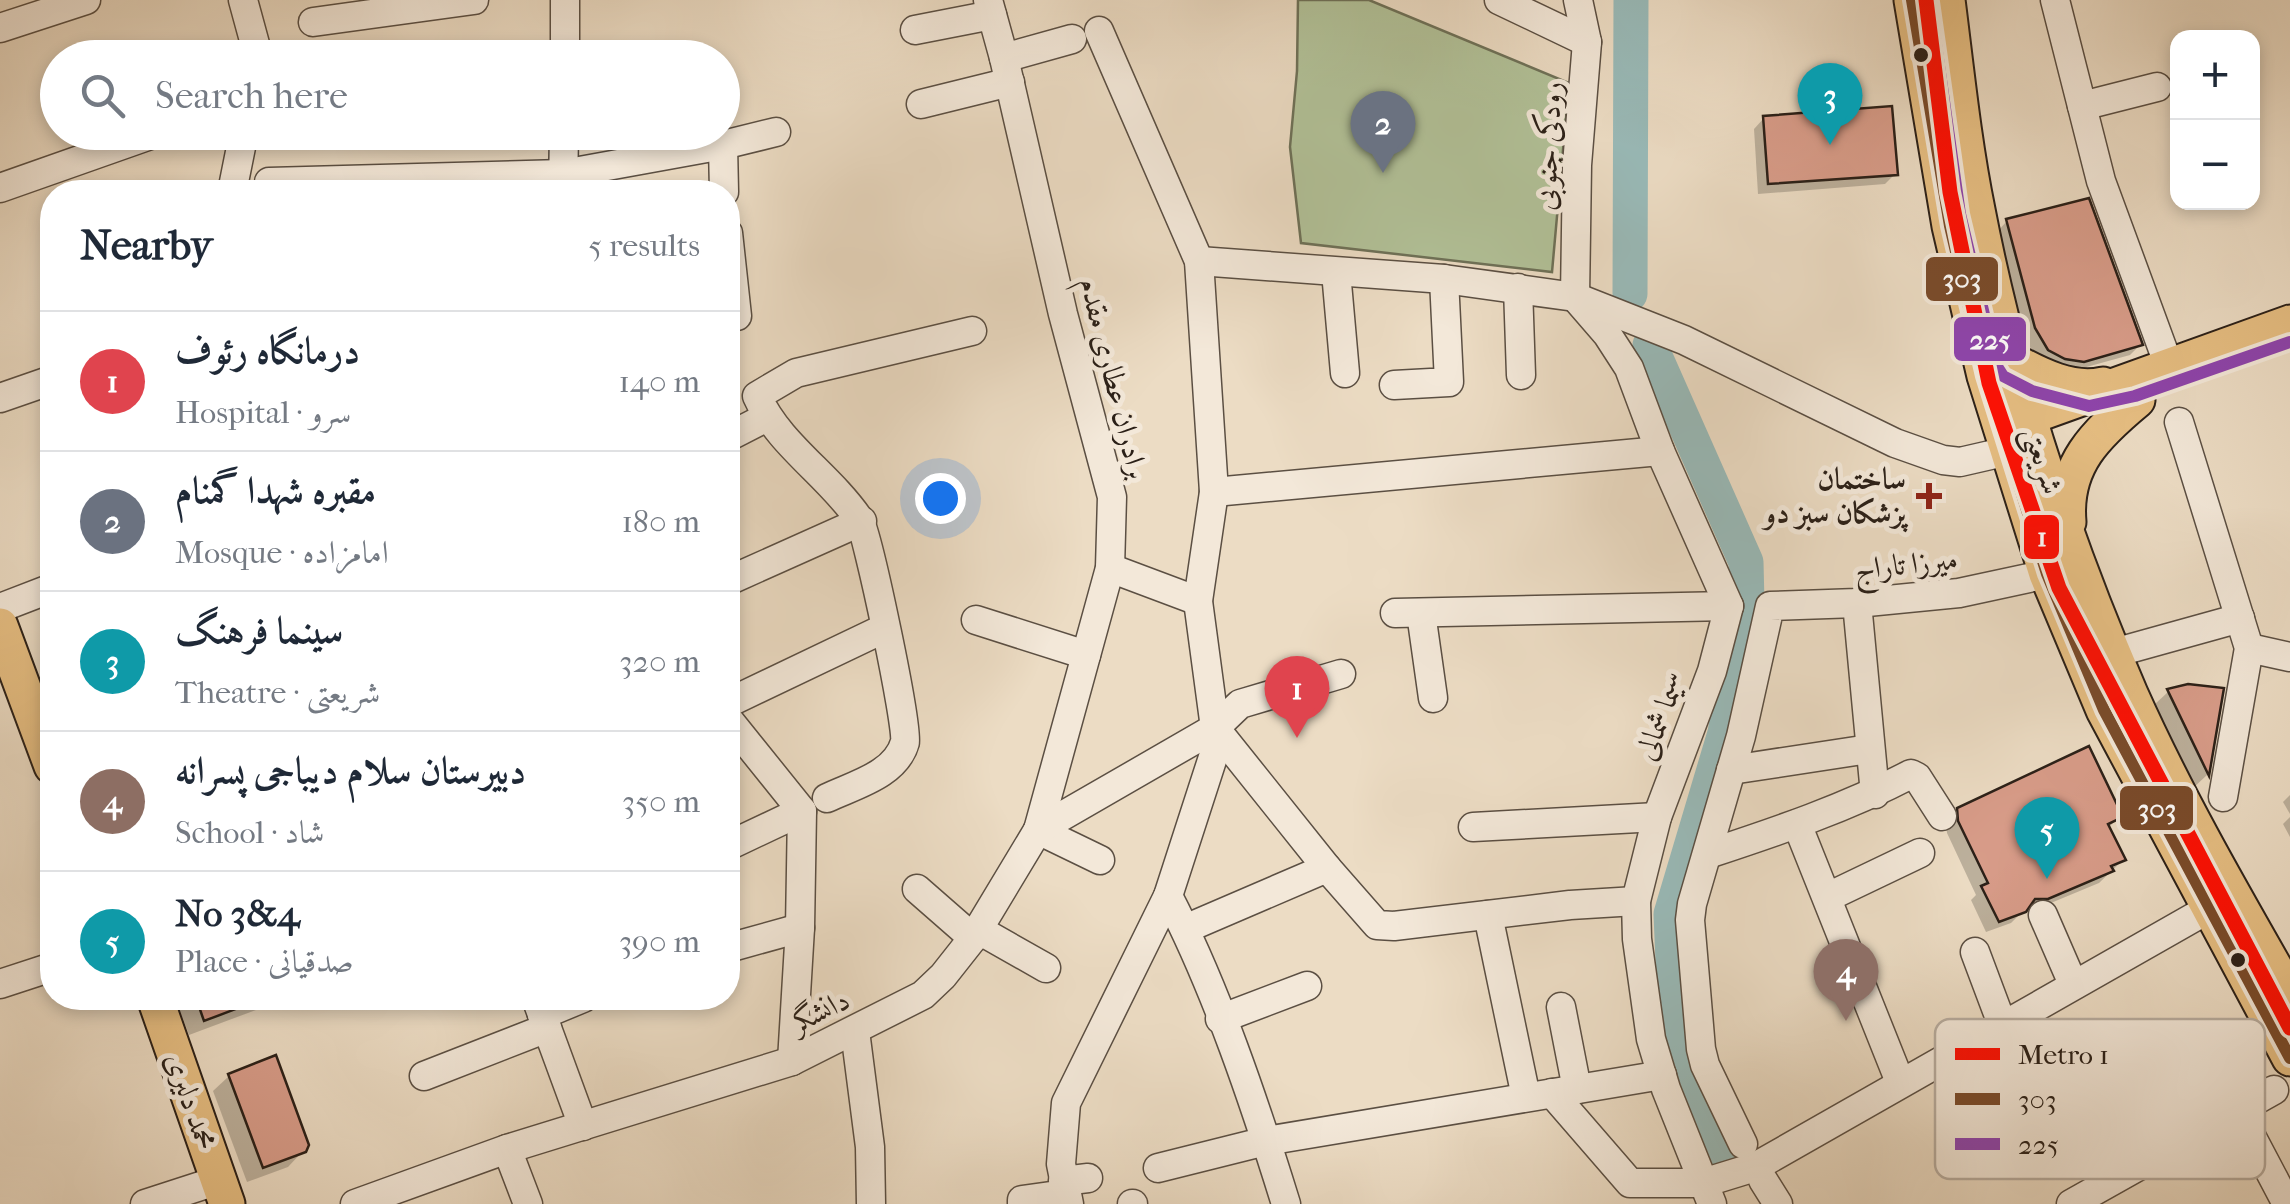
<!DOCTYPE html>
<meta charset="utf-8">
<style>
:root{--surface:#fff;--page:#f6f6f7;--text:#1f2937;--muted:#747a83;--line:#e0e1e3;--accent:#2563eb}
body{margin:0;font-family:"IM FELL French Canon",Amiri,serif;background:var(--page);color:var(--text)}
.controls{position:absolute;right:30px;top:30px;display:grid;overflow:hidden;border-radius:20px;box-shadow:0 5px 15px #0003}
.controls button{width:90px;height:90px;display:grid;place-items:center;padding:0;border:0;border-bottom:2px solid var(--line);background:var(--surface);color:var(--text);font:50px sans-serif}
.you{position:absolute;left:940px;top:498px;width:35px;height:35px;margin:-25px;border:8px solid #fff;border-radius:50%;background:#1a73e8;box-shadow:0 0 0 15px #1a73e833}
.badge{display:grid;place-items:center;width:65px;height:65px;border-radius:50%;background:var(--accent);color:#fff;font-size:32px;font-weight:700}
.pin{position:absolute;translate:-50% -82px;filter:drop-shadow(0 2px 5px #0008)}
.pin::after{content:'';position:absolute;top:52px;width:35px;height:30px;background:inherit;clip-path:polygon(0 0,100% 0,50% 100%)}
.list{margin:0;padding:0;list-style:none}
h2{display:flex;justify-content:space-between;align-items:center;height:130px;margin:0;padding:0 40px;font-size:42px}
h2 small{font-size:32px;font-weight:400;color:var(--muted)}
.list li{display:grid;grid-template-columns:65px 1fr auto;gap:30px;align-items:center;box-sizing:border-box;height:140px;padding:0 40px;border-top:2px solid var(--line)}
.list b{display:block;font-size:38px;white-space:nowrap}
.list p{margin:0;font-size:32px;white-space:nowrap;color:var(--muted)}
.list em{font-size:32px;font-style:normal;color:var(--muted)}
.icon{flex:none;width:55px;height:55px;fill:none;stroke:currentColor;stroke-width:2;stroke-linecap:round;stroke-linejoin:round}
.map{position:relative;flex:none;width:2290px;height:1204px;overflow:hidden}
.search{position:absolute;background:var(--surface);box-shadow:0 5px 15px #0003;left:40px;top:40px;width:700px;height:110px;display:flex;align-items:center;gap:25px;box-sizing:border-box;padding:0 35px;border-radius:55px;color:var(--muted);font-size:38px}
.panel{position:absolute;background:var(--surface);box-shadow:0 5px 15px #0003;left:40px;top:180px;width:700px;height:830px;border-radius:40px}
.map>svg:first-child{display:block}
.green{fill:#b2c299;stroke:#6e7158;stroke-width:2.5}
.shadow{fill:#0003}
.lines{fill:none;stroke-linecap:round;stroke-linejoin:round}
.river{stroke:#99bab8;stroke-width:35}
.building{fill:#d89c89;stroke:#2b2018;stroke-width:2.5}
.minor-casing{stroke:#5b4f43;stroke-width:31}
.major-casing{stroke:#2b2018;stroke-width:39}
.minor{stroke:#f3e8d9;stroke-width:28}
.major{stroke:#e6be82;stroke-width:35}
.bus-1-casing{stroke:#f3e8d9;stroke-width:20}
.bus-2-casing{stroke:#f3e8d9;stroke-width:20}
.bus-1{stroke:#7a4b2a;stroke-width:12}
.bus-2{stroke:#8e44ad;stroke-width:12}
.metro-1-casing{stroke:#f3e8d9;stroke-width:22}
.metro-1{stroke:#ff0f04;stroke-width:15}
.bus-dot{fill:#2b2018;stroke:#f3e8d9;stroke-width:4}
.poi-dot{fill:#8f2418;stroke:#f3e8d9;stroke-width:4}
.labels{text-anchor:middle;stroke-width:10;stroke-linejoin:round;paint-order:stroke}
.street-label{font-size:30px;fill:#2b2018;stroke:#f3e8d9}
.poi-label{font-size:30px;font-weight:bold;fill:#2b2018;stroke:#f3e8d9;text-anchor:end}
.key{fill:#f3e8d9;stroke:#b7ac9f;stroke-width:2.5}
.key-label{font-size:28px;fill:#2b2018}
.line-badge{stroke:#f3e8d9;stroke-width:4}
.badge-label{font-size:28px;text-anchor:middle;font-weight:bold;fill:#fff}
</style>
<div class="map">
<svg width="2290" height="1204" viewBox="0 0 2290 1204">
<rect width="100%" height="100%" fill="#ecdcc4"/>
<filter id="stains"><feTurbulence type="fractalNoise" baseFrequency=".002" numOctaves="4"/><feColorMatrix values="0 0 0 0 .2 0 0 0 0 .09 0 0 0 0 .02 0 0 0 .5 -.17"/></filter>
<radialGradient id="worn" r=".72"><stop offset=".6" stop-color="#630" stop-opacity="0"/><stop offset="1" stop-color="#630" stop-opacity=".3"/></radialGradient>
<path class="green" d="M1298,0h71l200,83 -17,189 -251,-29 -11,-96 7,-76z"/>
<g class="shadow">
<path d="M1764,118l131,56 -10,10 -127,10 -4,-65z"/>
<path d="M2007,221l133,124 -10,10 -58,16 -34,-11 -13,-21 -28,-107z"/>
<path d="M2221,690l-14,85 -15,14 -39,-83 16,-15z"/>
<path d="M2290,795v19l-7,-12z"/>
<path d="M1959,810l161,6 -13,13 16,31 -24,23 -65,27h-10l-13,13 -25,9 -15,-32 5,-5 -29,-62 -1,-10z"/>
<path d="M2290,817v20l-7,-13z"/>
<path d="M175,998h113l-99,37z"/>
<path d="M229,1076l75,74 -16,17 -41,15 -34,-91z"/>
</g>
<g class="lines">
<g class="river">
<path d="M1630,294l1,-294"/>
<path d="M1650,345l96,217 1,41 -22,130 -54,181 6,144 43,98"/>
</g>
</g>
<g class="building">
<path d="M1892,106l6,69 -130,9 -5,-68z"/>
<path d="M2089,198l54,147 -59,17 -19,-3 -17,-9 -13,-22 -29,-109z"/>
<path d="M2188,684l36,4 -15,88 -42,-87z"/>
<path d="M2089,746l34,71 -15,7 18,36 -15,6 3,5 -66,28h-13l-9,13 -27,10 -18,-36 7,-3 -30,-62 -1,-13z"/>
<path d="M196,998h66v1l-58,22z"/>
<path d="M276,1055l33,90 -3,7 -43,16 -35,-94z"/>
</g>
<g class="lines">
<g class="minor-casing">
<g id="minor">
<path d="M243,0l12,44 -1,14"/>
<path d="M988,0l16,58 59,256 49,183 -2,71 -72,262"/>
<path d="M1499,0l88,42"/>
<path d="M1578,0l9,42 -10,123 -2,132 32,37 22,34 31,83 69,155 -17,65 -55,146 -21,84 1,38 14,100 15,50 46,115"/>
<path d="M2055,0l46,181 68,185"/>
<path d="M313,22l161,-22"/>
<path d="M0,28l86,-28"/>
<path d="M915,30l77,-15"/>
<path d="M565,58v-58"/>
<path d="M1004,58l68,-19"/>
<path d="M921,104l89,-22"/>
<path d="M2082,106l75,-19"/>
<path d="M723,145l1,47"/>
<path d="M269,182l294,-8 160,-29 53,-13"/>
<path d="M0,188l159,-56"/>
<path d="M563,191l1,-59"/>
<path d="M232,192l12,-60"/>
<path d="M728,233l9,83"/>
<path d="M1199,261l245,18 131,18 109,43 211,103 48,17 17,2 48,-11"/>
<path d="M1336,272l9,101"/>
<path d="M1518,288l3,87"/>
<path d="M1394,385l55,-3 -5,-103"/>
<path d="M0,398l52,-18"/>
<path d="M2179,422l70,226 -26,149"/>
<path d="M728,437l39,-20"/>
<path d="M1214,492l446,-41"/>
<path d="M1110,568l88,33"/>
<path d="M728,581l134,-60"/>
<path d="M1857,603l18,191"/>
<path d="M0,608l52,-20"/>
<path d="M1395,613l334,-7"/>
<path d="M1421,613l12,85"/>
<path d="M976,620l110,35"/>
<path d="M2249,648l41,9"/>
<path d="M2114,653l126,-35"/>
<path d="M728,703l157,-75"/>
<path d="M728,719l74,92 -2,117 -8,133"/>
<path d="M1215,728l112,140 50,57 17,1 176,-21 66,-4"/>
<path d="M1731,770l138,-21"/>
<path d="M827,798c27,-13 69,-23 78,-56 4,-12 -38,-212 -46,-223 -30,-44 -80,-74 -102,-123l39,-23 176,-42"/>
<path d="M1797,824l103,258"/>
<path d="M1473,827l184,-10"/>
<path d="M1038,830l62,30"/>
<path d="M728,846l74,-35"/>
<path d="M1708,854c70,-23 138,-46 203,-80l6,3 25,39"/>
<path d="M917,889l56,49"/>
<path d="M1168,896c48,92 87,208 118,308"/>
<path d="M1828,897l92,-44"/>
<path d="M1488,915l38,182"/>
<path d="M2043,915l30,69"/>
<path d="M1185,929l142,-61"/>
<path d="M979,930l67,38"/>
<path d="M728,948l72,-20"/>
<path d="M1975,952l27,72"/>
<path d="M0,984l52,-17"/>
<path d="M536,998l47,128"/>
<path d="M1561,1007l16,82"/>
<path d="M542,1015l41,-17"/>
<path d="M1220,1019l87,-33"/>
<path d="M855,1031l15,116 1,57"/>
<path d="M424,1076l123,-48"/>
<path d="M1552,1093l78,90h73l52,-16 471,-268"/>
<path d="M2238,1111l49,93"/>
<path d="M1743,1144l-38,-79 -4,-16 -11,-129 2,-16 49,-168 29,-130 87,-3 102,-10 88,-19"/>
<path d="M507,1149l21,55"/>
<path d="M1158,1168l108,-27 396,-66"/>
<path d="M1763,1180l15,24"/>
<path d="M1063,1181l25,-3"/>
<path d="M145,1204l74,-24"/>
<path d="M355,1204l152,-55 285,-88 131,-66 20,-19 30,-38 65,-108 177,-102 25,-24 101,-30"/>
<path d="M1022,1204v-4l43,-6"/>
<path d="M1069,1204l-8,-40 5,-61 102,-207 46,-142 1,-26 -17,-127 16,-109 -15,-231 -100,-230"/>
<path d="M1132,1204h1"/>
<path d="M2071,1204l203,-114"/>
</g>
</g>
<g class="major-casing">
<g id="major">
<path d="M1912,0l38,226 35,150 62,198 57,136 186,348"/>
<path d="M1947,0c9,70 16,141 30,210 32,166 86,329 153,484 46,103 104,203 160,301"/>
<path d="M2013,361c27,15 59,31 90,24"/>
<path d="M2009,424l281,-101"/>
<path d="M2068,522c-5,-57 28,-88 69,-122"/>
<path d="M0,626l52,140"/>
<path d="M155,998l72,206"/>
</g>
</g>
<use href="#minor" class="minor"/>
<use href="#major" class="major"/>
<g class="bus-1-casing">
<path id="bus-1" d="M1912,0l38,226 35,150 62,198 57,136 186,348"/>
</g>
<g class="bus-2-casing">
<path id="bus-2" d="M1930,2l30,212 36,151 7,11 29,15 57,15 46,-10 155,-54"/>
</g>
<use href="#bus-1" class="bus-1"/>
<use href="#bus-2" class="bus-2"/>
<g class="metro-1-casing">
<path id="metro-1" d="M1926,0l24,192 39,191 70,205 231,440"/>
</g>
<use href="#metro-1" class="metro-1"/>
</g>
<g class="bus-dot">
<circle cx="1921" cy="55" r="9"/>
<circle cx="2238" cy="960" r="9"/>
</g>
<path class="poi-dot" d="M1924 481h10v10h10v10h-10v10h-10v-10h-10v-10h10z"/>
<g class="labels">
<g class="street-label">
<text transform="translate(1548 146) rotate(-87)" y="10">رودکی جنوبی</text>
<text transform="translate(1114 378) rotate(76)" y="10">برادران عطاری مقدم</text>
<text transform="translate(2043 460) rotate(71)" y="10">شریعتی</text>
<text transform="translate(1906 564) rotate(-6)" y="10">میرزا تاراج</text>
<text transform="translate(1660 716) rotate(-69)" y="10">سیما شمالی</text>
<text transform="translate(820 1011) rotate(-26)" y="10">دانشگر</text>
<text transform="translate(191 1101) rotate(71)" y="10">محمد دلیری</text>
</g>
<g class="poi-label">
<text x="1906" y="489">ساختمان<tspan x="1906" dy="34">پزشکان سبز دو</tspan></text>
</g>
</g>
<rect x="1935" y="1019" width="330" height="160" rx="15" class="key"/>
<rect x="1955" y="1048" width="45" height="12" fill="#ff0f04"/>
<rect x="1955" y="1093" width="45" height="12" fill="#7a4b2a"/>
<rect x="1955" y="1138" width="45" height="12" fill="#8e44ad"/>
<g class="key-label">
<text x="2018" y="1064">Metro 1</text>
<text x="2018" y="1109">303</text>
<text x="2018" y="1154">225</text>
</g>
<g class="line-badge">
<rect x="1924" y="255" width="76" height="48" rx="10" fill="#7a4b2a"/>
<rect x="1952" y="315" width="76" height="48" rx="10" fill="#8e44ad"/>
<rect x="2022" y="513" width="39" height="48" rx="10" fill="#ff0f04"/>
<rect x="2118" y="784" width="77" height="48" rx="10" fill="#7a4b2a"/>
</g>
<g class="badge-label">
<text x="1962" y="288">303</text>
<text x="1990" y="349">225</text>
<text x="2042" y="546">1</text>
<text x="2157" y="818">303</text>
</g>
<rect width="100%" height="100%" filter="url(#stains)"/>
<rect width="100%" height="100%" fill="url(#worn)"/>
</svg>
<div class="controls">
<button>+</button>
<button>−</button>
</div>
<div class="you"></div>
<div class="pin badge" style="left:1297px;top:738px;background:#e0444e">1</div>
<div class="pin badge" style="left:1383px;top:173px;background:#6b7280">2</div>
<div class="pin badge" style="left:1830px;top:145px;background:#0f9aa8">3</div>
<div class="pin badge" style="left:1846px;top:1021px;background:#8d6e63">4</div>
<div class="pin badge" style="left:2047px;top:879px;background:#0f9aa8">5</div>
<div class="search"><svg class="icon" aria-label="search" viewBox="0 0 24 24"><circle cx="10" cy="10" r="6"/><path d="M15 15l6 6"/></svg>Search here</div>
<section class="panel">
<h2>Nearby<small>5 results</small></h2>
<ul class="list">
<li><span class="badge" style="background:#e0444e">1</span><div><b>درمانگاه رئوف</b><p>Hospital · سرو</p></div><em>140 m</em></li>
<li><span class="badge" style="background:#6b7280">2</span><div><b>مقبره شهدا گمنام</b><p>Mosque · امامزاده</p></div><em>180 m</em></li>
<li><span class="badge" style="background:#0f9aa8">3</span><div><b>سینما فرهنگ</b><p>Theatre · شریعتی</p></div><em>320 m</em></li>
<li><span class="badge" style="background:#8d6e63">4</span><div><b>دبیرستان سلام دیباجی پسرانه</b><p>School · شاد</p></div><em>350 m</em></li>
<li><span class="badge" style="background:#0f9aa8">5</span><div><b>No 3&amp;4</b><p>Place · صدقیانی</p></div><em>390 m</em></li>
</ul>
</section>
</div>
